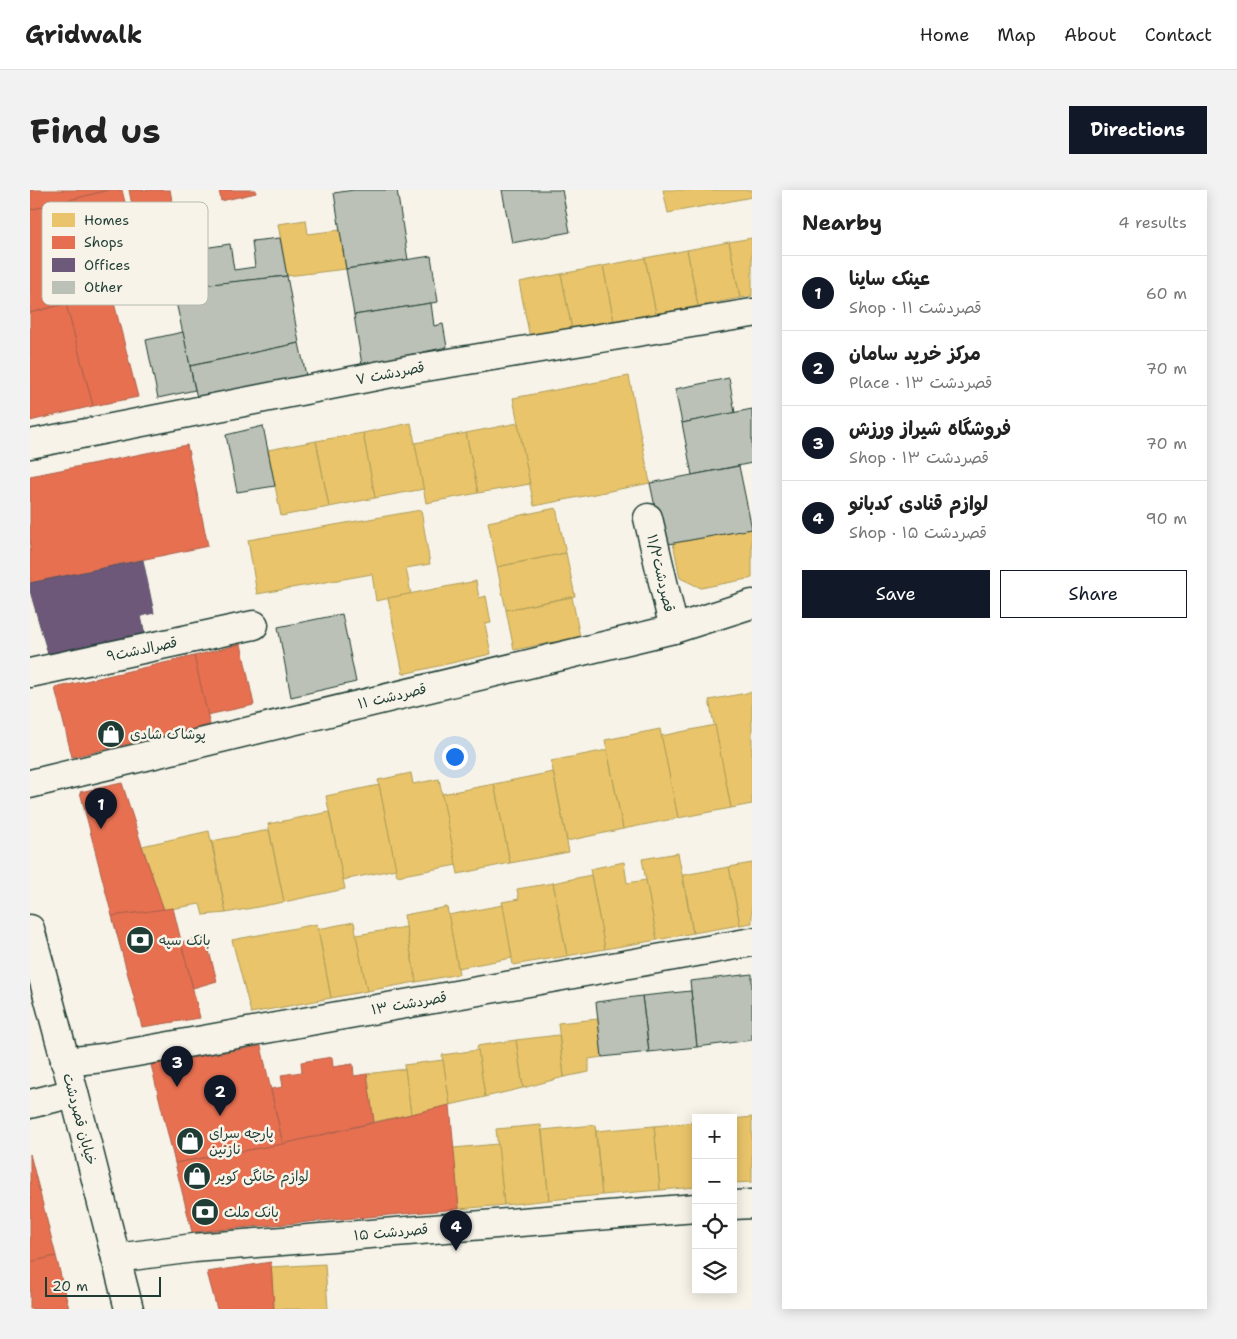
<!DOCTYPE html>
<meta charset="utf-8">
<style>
:root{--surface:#fff;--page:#f2f2f2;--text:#222;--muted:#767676;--line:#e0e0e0;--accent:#111827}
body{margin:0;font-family:"Shantell Sans","Playpen Sans Arabic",sans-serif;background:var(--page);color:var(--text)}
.controls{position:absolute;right:15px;bottom:15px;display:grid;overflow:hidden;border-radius:0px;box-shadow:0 2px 12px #0003}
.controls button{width:45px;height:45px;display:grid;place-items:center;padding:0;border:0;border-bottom:1px solid var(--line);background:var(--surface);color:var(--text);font:25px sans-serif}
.scale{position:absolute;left:15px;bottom:12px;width:116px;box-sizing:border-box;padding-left:5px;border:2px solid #1f3d34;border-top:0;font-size:14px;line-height:18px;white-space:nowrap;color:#1f3d34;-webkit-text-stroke:4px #f7f3e8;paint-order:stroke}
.you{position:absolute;left:424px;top:566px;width:18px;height:18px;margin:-12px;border:4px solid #fff;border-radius:50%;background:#1a73e8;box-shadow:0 0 0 8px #1a73e833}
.badge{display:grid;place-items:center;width:32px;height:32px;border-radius:50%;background:var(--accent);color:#fff;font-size:16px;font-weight:700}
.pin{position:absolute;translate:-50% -41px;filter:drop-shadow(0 1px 2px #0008)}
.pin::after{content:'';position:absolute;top:26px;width:18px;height:15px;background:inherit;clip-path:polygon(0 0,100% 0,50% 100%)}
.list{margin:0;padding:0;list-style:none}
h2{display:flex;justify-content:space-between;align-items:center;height:65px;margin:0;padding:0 20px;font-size:21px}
h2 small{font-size:16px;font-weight:400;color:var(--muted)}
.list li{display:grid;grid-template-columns:32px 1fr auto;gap:15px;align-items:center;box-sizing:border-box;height:75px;padding:0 20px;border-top:1px solid var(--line)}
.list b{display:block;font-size:19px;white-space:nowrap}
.list p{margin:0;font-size:16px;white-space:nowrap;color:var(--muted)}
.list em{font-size:16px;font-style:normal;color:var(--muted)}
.actions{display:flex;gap:10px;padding:15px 20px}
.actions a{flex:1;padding:11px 0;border:1px solid var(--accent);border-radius:0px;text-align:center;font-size:18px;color:var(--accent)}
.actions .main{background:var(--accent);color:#fff}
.icon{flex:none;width:28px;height:28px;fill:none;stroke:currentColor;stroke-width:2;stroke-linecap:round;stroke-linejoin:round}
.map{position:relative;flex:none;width:722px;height:1119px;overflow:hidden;border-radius:0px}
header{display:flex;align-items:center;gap:30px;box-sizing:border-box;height:70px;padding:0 25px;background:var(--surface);border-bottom:1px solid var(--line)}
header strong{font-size:24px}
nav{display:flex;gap:28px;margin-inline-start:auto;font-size:18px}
.intro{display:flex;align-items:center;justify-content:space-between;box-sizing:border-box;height:120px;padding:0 30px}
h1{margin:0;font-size:35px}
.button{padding:12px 22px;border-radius:0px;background:var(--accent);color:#fff;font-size:18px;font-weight:700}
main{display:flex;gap:30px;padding:0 30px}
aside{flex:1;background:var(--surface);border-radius:0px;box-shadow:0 2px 12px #0003}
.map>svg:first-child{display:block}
.homes{fill:#e9c46a;stroke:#ac9c5a}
.shops{fill:#e76f51;stroke:#ab6048}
.offices{fill:#6d597a;stroke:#565165}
.building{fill:#bbc1b6;stroke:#1f3d34}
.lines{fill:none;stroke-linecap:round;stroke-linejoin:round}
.street-casing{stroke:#1f3d34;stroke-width:31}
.secondary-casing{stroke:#1f3d34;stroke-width:31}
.street{stroke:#f7f3e8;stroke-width:28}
.secondary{stroke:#f7f3e8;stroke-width:28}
.labels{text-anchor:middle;stroke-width:5;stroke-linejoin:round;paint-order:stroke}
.street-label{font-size:14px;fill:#1f3d34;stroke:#f7f3e8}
.poi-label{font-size:14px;fill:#1f3d34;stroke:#f7f3e8;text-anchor:start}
.key{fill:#f7f3e8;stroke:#b6bcb2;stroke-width:1}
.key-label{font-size:14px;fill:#1f3d34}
</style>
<header>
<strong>Gridwalk</strong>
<nav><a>Home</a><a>Map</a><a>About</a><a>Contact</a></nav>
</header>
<div class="intro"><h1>Find us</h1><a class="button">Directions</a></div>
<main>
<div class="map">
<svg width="722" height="1119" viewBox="0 0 722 1119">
<rect width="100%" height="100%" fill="#f7f3e8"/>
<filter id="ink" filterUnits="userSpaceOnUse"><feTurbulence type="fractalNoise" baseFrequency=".02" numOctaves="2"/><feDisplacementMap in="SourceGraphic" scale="10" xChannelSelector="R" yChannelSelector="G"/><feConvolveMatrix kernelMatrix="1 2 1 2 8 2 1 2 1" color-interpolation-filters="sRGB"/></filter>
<g filter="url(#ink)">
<g class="homes">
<path d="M633,0h89v7l-84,16z"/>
<path d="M276,30l2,14 32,-4 6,39 -59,7 -9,-52z"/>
<path d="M722,48v58l-12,2 -11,-56z"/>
<path d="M699,52l11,56 -42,8 -11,-56z"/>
<path d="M657,60l11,56 -42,8 -11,-56z"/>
<path d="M615,68l11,56 -42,8 -11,-56z"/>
<path d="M573,76l11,56 -42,8 -11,-56z"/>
<path d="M531,84l11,56 -42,8 -11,-56z"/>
<path d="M599,186l21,107 -116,23 -21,-108z"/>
<path d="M381,233l13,66 -49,9 -12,-65z"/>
<path d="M488,233l12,61 -52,9 -12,-60z"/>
<path d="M333,243l12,65 -46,9 -13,-66z"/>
<path d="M436,243l12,60 -52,10 -11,-60z"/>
<path d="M286,251l13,66 -48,9 -13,-66z"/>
<path d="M526,318l10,45 -69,14 -9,-45z"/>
<path d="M391,320l9,54 -24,4 5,26 -35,7 -4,-27 -115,20 -9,-54z"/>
<path d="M722,339v49l-51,10 -21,-10 -7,-35z"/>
<path d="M536,363l9,43 -69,14 -9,-43z"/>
<path d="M446,391l3,17 7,-2 5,27 -6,1 6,30 -88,20 -15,-76z"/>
<path d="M542,407l8,40 -66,13 -8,-40z"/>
<path d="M722,502v112l-21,4 -22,-108z"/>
<path d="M685,535l16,83 -53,10 -17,-82z"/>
<path d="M630,539l18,89 -55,11 -18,-89z"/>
<path d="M577,560l16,79 -56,12 -16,-80z"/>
<path d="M523,582l16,80 -59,11 -16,-79z"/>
<path d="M381,583l2,11 26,-5 18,86 -60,11 -19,-96z"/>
<path d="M464,594l16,79 -52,11 -16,-80z"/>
<path d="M349,595l17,84 -53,11 -17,-84z"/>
<path d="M299,622l16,77 -61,13 -16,-78z"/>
<path d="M239,640l15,72 -58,11 -14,-72z"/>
<path d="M179,641l17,82 -23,2 -3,-11 -36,6 -22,-64z"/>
<path d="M648,663l15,80 -36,7 -15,-81z"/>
<path d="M594,672l3,21 19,-3 11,60 -52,9 -15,-80z"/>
<path d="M722,673v60l-12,2 -11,-58z"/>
<path d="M699,677l11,58 -47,8 -10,-58z"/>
<path d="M561,685l14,74 -38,7 -14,-73z"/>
<path d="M523,693l14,73 -54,9 -11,-63 17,-3 -2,-10z"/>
<path d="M473,715l9,53 -54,10 -10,-53z"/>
<path d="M417,717l12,67 -43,8 -12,-67z"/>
<path d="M324,732l13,69 -36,7 -13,-69z"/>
<path d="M287,734l14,74 -80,15 -19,-73z"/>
<path d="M376,737l10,55 -49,9 -11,-56z"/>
<path d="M568,829l4,38 -13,2v13l-25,5 -6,-54z"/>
<path d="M529,845l5,42 -41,11 -7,-48z"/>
<path d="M486,850l7,48 -38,9 -8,-51z"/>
<path d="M448,860l7,47 -35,8 -8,-50z"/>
<path d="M413,870l7,45 -39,9 -7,-49z"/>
<path d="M375,879l6,45 -37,8 -7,-48z"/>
<path d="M722,927v65l-19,1v-64z"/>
<path d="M666,932v65l-36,3 -6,-64z"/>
<path d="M511,935l8,75 -45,5 -8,-76z"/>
<path d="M565,935l7,70 -53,5 -7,-70z"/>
<path d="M624,936l6,64 -58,5 -6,-64z"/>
<path d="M468,954l6,61 -45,4 -6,-61z"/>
<path d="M295,1074l3,45h-54l-3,-42z"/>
</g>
<g class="shops">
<path d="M0,0h79l-79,20z"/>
<path d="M79,0h13l22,92 -114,31v-103z"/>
<path d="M99,0h41l4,21 -39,9z"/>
<path d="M189,0h37v3l-35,8z"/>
<path d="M81,101l27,106 -45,9 -27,-102z"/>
<path d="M36,114l27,102 -63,15v-108z"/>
<path d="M157,255l21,101 -178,37v-107z"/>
<path d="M211,454l13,61 -47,10 -13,-59z"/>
<path d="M164,466l16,69 -138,32 -17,-69z"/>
<path d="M92,593l20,63 22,64 -52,6 -32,-124z"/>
<path d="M143,718l27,110 -58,9 -30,-111z"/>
<path d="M175,746l12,45 -24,7 -12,-46z"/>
<path d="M231,856l22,98 -108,19 -24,-98z"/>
<path d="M302,867l1,10 20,-3 1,12 13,-2 7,48 -91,22 -12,-55 12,-2 -2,-12 21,-3 -1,-10z"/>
<path d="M420,915l9,104 -267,23 -17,-69 108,-19z"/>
<path d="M0,964l26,102 -26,6z"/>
<path d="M26,1066l13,53h-39v-47z"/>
<path d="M241,1072l3,47h-57l-10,-37z"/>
</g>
<path class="offices" d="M113,370l11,53 -13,3 4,19 -97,19 -18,-63v-8z"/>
<g class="building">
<path d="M324,0h43l11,70 -62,9 -12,-76z"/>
<path d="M472,0h60l8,42 -58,11z"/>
<path d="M250,48l7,38 -82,9 -8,-36 33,-5 4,26 21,-3 -3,-26z"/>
<path d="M401,66l7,46 -84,13 -8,-46z"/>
<path d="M257,86l12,67 -109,23 -17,-78z"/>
<path d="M401,113l3,23 9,-2 4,23 -85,18 -8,-50z"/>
<path d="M153,142l12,58 -37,8 -12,-58z"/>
<path d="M269,153l7,32 -109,23 -7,-32z"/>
<path d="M699,188l6,35 -53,10 -7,-34z"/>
<path d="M722,219v54l-60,12 -10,-52z"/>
<path d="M233,236l12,60 -38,6 -11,-57z"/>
<path d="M709,276l13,63 -89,16 -13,-62z"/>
<path d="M312,424l14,68 -65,15 -13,-70z"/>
<path d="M722,784v66l-55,7 -7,-66z"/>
<path d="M661,801l6,56 -48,5 -7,-56z"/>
<path d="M612,806l7,56 -47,5 -6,-55z"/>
</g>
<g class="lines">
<g class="street-casing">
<g id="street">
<path d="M0,254l377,-74 345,-57"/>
<path d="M618,328l26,111"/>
<path d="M0,483l224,-48"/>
<path d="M0,594l644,-155 78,-25"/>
<path d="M35,872l38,-4 649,-116"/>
<path d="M0,914l44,-11"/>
<path d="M703,1015l19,-1"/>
<path d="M86,1068l78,-10 502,-40"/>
</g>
</g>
<g class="secondary-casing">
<path id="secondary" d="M0,739l44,164 55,216"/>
</g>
<use href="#street" class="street"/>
<use href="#secondary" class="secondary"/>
</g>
</g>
<defs>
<g id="shop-disc" transform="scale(1.4375)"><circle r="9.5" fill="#1f3d34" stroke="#f7f3e8"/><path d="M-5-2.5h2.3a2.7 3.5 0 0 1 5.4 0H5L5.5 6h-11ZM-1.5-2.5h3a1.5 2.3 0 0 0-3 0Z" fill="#fff"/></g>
<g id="bank-disc" transform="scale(1.4375)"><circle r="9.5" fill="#1f3d34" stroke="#f7f3e8"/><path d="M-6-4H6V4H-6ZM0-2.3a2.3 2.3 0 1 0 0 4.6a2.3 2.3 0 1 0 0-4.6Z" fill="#fff"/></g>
</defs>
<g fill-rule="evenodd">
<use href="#shop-disc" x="81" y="544"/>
<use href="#bank-disc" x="110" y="750"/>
<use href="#shop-disc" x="160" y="951"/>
<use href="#shop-disc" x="167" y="986"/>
<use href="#bank-disc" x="175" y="1022"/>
</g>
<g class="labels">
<g class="street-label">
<text transform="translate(360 183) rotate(-11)" y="5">قصردشت ۷</text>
<text transform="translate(631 383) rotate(77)" y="5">قصردشت۱۱/۲</text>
<text transform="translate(112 459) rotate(-12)" y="5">قصرالدشت۹</text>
<text transform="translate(362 506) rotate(-13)" y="5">قصردشت ۱۱</text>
<text transform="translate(379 813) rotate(-10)" y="5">قصردشت ۱۳</text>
<text transform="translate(50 929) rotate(75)" y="5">خیابان قصردشت</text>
<text transform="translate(361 1042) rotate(-5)" y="5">قصردشت ۱۵</text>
</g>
<g class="poi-label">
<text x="100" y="549">پوشاک شادی</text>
<text x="129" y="755">بانک سپه</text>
<text x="179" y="948">پارچه سرای<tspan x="179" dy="16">نازنین</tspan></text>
<text x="186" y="991">لوازم خانگی کویر</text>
<text x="194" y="1027">بانک ملت</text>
</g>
</g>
<rect x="12" y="12" width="166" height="103" rx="8" class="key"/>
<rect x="22" y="23" width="23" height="14" fill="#e9c46a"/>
<rect x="22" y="46" width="23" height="13" fill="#e76f51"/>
<rect x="22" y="68" width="23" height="14" fill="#6d597a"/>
<rect x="22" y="91" width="23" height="13" fill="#bbc1b6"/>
<g class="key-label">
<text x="54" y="35">Homes</text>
<text x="54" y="57">Shops</text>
<text x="54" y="80">Offices</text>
<text x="54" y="102">Other</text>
</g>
</svg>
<div class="controls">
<button>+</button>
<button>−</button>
<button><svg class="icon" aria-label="locate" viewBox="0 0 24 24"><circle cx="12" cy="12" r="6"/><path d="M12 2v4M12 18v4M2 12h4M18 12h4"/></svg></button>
<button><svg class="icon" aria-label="layers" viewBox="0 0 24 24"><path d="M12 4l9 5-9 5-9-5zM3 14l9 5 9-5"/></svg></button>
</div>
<div class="scale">20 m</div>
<div class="you"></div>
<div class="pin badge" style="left:71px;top:639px">1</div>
<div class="pin badge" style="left:190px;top:926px">2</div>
<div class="pin badge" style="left:147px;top:897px">3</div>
<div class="pin badge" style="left:426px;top:1061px">4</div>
</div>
<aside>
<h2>Nearby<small>4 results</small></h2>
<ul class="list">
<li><span class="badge">1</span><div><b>عینک ساینا</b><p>Shop · قصردشت ۱۱</p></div><em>60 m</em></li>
<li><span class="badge">2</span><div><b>مرکز خرید سامان</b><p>Place · قصردشت ۱۳</p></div><em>70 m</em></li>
<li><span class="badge">3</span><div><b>فروشگاه شیراز ورزش</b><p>Shop · قصردشت ۱۳</p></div><em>70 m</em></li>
<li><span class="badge">4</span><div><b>لوازم قنادی کدبانو</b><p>Shop · قصردشت ۱۵</p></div><em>90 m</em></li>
</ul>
<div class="actions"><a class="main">Save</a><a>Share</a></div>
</aside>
</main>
